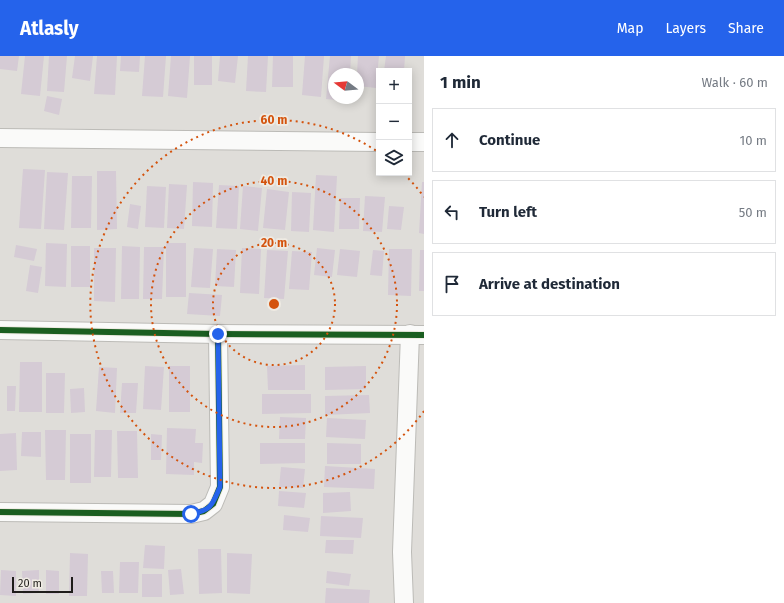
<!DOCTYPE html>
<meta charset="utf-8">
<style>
:root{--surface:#fff;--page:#f2f2f3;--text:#1f2937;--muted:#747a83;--line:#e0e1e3;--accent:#2563eb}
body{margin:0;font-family:"Fira Sans",sans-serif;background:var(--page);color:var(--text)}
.controls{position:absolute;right:12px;top:12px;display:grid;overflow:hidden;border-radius:0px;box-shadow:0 2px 10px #0003}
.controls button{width:36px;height:36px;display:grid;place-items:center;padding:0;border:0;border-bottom:1px solid var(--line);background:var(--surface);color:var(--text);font:20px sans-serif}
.compass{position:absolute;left:328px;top:12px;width:36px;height:36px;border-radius:50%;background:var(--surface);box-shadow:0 2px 10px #0003;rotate:286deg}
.scale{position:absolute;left:12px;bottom:10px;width:61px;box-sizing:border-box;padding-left:4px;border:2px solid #1f1d1a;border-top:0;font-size:11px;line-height:14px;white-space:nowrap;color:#1f1d1a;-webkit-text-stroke:3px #efebe3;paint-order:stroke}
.stop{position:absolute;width:12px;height:12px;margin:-9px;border:3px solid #2563eb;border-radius:50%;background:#fff}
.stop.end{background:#2563eb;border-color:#fff;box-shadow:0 1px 4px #0008}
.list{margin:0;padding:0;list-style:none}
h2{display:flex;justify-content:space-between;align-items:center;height:52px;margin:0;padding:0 16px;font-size:17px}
h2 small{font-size:13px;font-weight:400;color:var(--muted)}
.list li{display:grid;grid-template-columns:26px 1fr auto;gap:12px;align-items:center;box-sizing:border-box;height:64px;margin:0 8px 8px;padding:0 8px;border:1px solid var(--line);border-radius:0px}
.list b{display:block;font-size:15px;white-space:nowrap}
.list em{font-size:13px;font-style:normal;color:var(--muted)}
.icon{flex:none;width:22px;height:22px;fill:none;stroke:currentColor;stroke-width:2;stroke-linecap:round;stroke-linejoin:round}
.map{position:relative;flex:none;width:424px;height:547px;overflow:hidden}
header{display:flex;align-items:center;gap:24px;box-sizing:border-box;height:56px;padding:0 20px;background:var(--accent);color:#fff}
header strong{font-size:19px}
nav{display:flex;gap:22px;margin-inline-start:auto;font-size:14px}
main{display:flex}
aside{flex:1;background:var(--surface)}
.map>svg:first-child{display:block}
.building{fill:#d5cbd5}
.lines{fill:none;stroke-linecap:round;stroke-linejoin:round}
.street-casing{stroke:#bcbbb7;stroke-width:20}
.street{stroke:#fafaf9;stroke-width:18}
.cycleway-casing{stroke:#efebe3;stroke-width:8}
.cycleway{stroke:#1b5e20;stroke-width:6}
.route{stroke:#2563eb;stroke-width:5}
.ring{fill:none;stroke:#d4530d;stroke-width:2;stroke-dasharray:2 4}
.centre{fill:#d4530d;stroke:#efebe3;stroke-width:2}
.ring-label{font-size:12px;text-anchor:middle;font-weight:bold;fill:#d4530d;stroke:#efebe3;stroke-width:3.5;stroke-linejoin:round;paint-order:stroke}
</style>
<header>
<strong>Atlasly</strong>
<nav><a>Map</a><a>Layers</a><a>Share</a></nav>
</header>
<main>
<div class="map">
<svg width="424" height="547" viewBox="0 0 424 547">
<rect width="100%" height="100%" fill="#dfddd9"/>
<g class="building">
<path d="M0,0h19l-2,15 -17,-2z"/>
<path d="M25,0h19l-4,40 -19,-2z"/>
<path d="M49,0h18l-3,36 -17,-1z"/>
<path d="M75,0h18l-3,25 -18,-3z"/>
<path d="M97,0h20l-2,39 -21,-1z"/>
<path d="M121,0h19l-1,16 -19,-1z"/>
<path d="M145,0h21l-3,41 -21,-1z"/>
<path d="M171,0h19l-3,42 -19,-2z"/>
<rect x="194" y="0" width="18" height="29"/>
<path d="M220,0h18l-3,27 -17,-2z"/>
<path d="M248,0h20l-2,36 -20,-1z"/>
<path d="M273,0h20v31h-21z"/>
<path d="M305,0h19l-3,41 -19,-2z"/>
<path d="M330,0h21l-1,18h-16v24h13v3l-21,-2z"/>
<path d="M358,0h21l-3,32 -18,-2v-12h-1z"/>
<path d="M386,0h19l-1,15h-20z"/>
<path d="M47,40l15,3 -3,16 -15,-4z"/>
<path d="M23,113l22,1 -4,59 -22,-1z"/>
<path d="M97,115h19l1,58 -20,1z"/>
<path d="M47,116l21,1 -4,57 -20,-1z"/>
<path d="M316,119l21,1 -3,56 -21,-2z"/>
<path d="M72,120h20l-1,52h-20z"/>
<path d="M193,126l20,1 -1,44 -20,-1z"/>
<path d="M422,126h2v52l-5,-1z"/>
<path d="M169,128l18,1 -3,44 -17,-1z"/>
<path d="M219,129l20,1 -2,43 -21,-1z"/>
<path d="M147,130l19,1 -2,41 -19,-1z"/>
<path d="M243,130l19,2 -4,43 -18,-2z"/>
<path d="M267,133l22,3 -4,38 -22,-2z"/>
<path d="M292,136l19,1 -2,39 -18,-1z"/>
<path d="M365,140l20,1 -3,35 -19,-1z"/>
<path d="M340,142h20l-1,31h-20z"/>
<path d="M130,148l11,2 -3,23 -11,-2z"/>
<path d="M389,150l15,1 -3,23 -14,-1z"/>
<path d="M46,187l21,1 -1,43 -21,-1z"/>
<rect x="166" y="187" width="20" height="54"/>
<path d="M16,189l21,4 -3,12 -20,-4z"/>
<rect x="71" y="190" width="19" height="41"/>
<path d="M122,190l18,1 -1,52h-18z"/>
<path d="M144,191h20l-2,52h-19z"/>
<path d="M94,192h22l-1,54 -21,-1z"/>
<path d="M194,192l19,1 -3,39 -19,-1z"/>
<path d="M242,192l19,1 -2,45 -19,-1z"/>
<path d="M317,192l18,2 -3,27 -18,-2z"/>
<path d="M217,193l19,1 -2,37 -19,-1z"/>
<path d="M340,193l20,2 -3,26 -20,-2z"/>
<path d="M389,193h23l-1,47 -23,-1z"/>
<path d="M267,194l21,1 -4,48 -20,-1z"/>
<path d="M373,194l11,1 -2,25 -12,-1z"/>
<path d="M420,194h4v41h-5z"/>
<path d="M292,195l20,1 -3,38 -20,-1z"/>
<path d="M30,209l12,2 -4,26 -12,-2z"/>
<path d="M189,237l33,2 -2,21 -33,-2z"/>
<path d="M20,306h22v50h-23z"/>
<path d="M305,309v25h-37l-1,-24z"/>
<path d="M145,310l19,1 -3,43 -18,-1z"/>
<rect x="169" y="310" width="21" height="46"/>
<path d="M366,310v23l-41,1v-23z"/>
<path d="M99,311l18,1 -2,45 -19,-2z"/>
<path d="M46,317h19l-1,40h-18z"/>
<path d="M122,327h16l-2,30h-16z"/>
<path d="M7,330h9l-1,25h-8z"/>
<path d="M84,332l1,24 -14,1 -1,-24z"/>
<path d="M262,338h49v19l-49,1z"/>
<path d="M369,339l1,18 -45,2v-19z"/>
<path d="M280,361l26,1 -1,21h-26z"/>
<path d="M327,362l39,2 -1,19 -39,-2z"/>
<path d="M167,372l29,1 -1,14h8l-1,20 -8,-1v13l-28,-1z"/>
<path d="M45,374h21l-1,50h-19z"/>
<path d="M95,374h17l-1,47h-17z"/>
<path d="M117,375h20l1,47h-20z"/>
<path d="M22,376h19v25l-20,-1z"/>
<path d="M16,377l1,37 -17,1v-37z"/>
<rect x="70" y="378" width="21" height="49"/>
<path d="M151,378l11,1 -1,25h-10z"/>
<path d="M260,387h45v20l-45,1z"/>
<path d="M327,387l34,1v20h-34z"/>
<path d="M325,410l50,3 -1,20 -50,-2z"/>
<path d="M281,411l24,2 -2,19 -24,-1z"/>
<path d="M279,435l27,2 -2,15 -26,-2z"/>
<path d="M350,436l1,19 -28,2v-20z"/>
<path d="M284,459l26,3 -2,14 -25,-2z"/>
<path d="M321,460l42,2 -2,20 -41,-2z"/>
<path d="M326,484h28l-1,14 -28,-1z"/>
<path d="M145,489l20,1 -1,23 -21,-1z"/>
<path d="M198,493h23l1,44 -23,1z"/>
<path d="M70,497l18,1 -1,42h-18z"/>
<path d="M227,497l25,1 -2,40 -23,-1z"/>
<path d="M120,506h19l-1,31h-19z"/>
<path d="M181,513l3,25 -14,1 -2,-25z"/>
<path d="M1,514l15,1v25l-16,-1z"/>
<path d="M39,514v23l-16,1 -1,-23z"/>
<path d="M46,514l13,1v23h-13z"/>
<path d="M101,515h12l1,22h-12z"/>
<path d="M327,515l24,3 -2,12 -23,-3z"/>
<rect x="142" y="518" width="20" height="23"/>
<path d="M326,532l44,2 -1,13h-44z"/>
</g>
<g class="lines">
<g class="street-casing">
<g id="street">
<path d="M0,82l379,4"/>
<path d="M409,86h15"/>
<path d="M0,274l218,4 206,1"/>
<path d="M0,456l191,2 13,-3 9,-7 7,-17 -2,-153"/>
<path d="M404,547l-2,-51 8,-218"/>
</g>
</g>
<use href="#street" class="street"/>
<g class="cycleway-casing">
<g id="cycleway">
<path d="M0,274l218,4 206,1"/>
<path d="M0,456l191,2 13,-3 9,-7 7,-17 -2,-153"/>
</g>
</g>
<use href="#cycleway" class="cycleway"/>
</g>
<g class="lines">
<path class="route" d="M191,458c21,-4 21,-9 29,-27l-2,-153"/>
</g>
<g class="ring">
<circle cx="274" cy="248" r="61"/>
<circle cx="274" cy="248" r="123"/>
<path d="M424 355A184 184 0 1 1 378 96M404 118A184 184 0 0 1 424 141"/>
</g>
<circle cx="274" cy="248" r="6" class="centre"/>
<g class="ring-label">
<text x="274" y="68">60 m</text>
<text x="274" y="129">40 m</text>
<text x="274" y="191">20 m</text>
</g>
</svg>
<div class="controls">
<button>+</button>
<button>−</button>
<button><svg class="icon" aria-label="layers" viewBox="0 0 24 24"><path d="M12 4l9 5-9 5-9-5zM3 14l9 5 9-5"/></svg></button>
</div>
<svg class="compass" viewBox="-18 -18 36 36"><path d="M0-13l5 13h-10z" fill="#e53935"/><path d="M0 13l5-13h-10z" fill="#747a83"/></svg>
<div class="scale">20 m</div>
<div class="stop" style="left:191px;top:458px"></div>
<div class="stop end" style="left:218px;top:278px"></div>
</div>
<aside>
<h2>1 min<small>Walk · 60 m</small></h2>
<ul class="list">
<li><svg class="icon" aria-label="ahead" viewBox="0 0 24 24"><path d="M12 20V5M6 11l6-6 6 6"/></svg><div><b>Continue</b></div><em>10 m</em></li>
<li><svg class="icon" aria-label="left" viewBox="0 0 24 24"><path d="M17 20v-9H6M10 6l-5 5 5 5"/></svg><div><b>Turn left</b></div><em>50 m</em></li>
<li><svg class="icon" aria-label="arrive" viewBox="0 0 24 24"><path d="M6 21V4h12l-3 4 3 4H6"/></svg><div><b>Arrive at destination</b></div></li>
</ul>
</aside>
</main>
